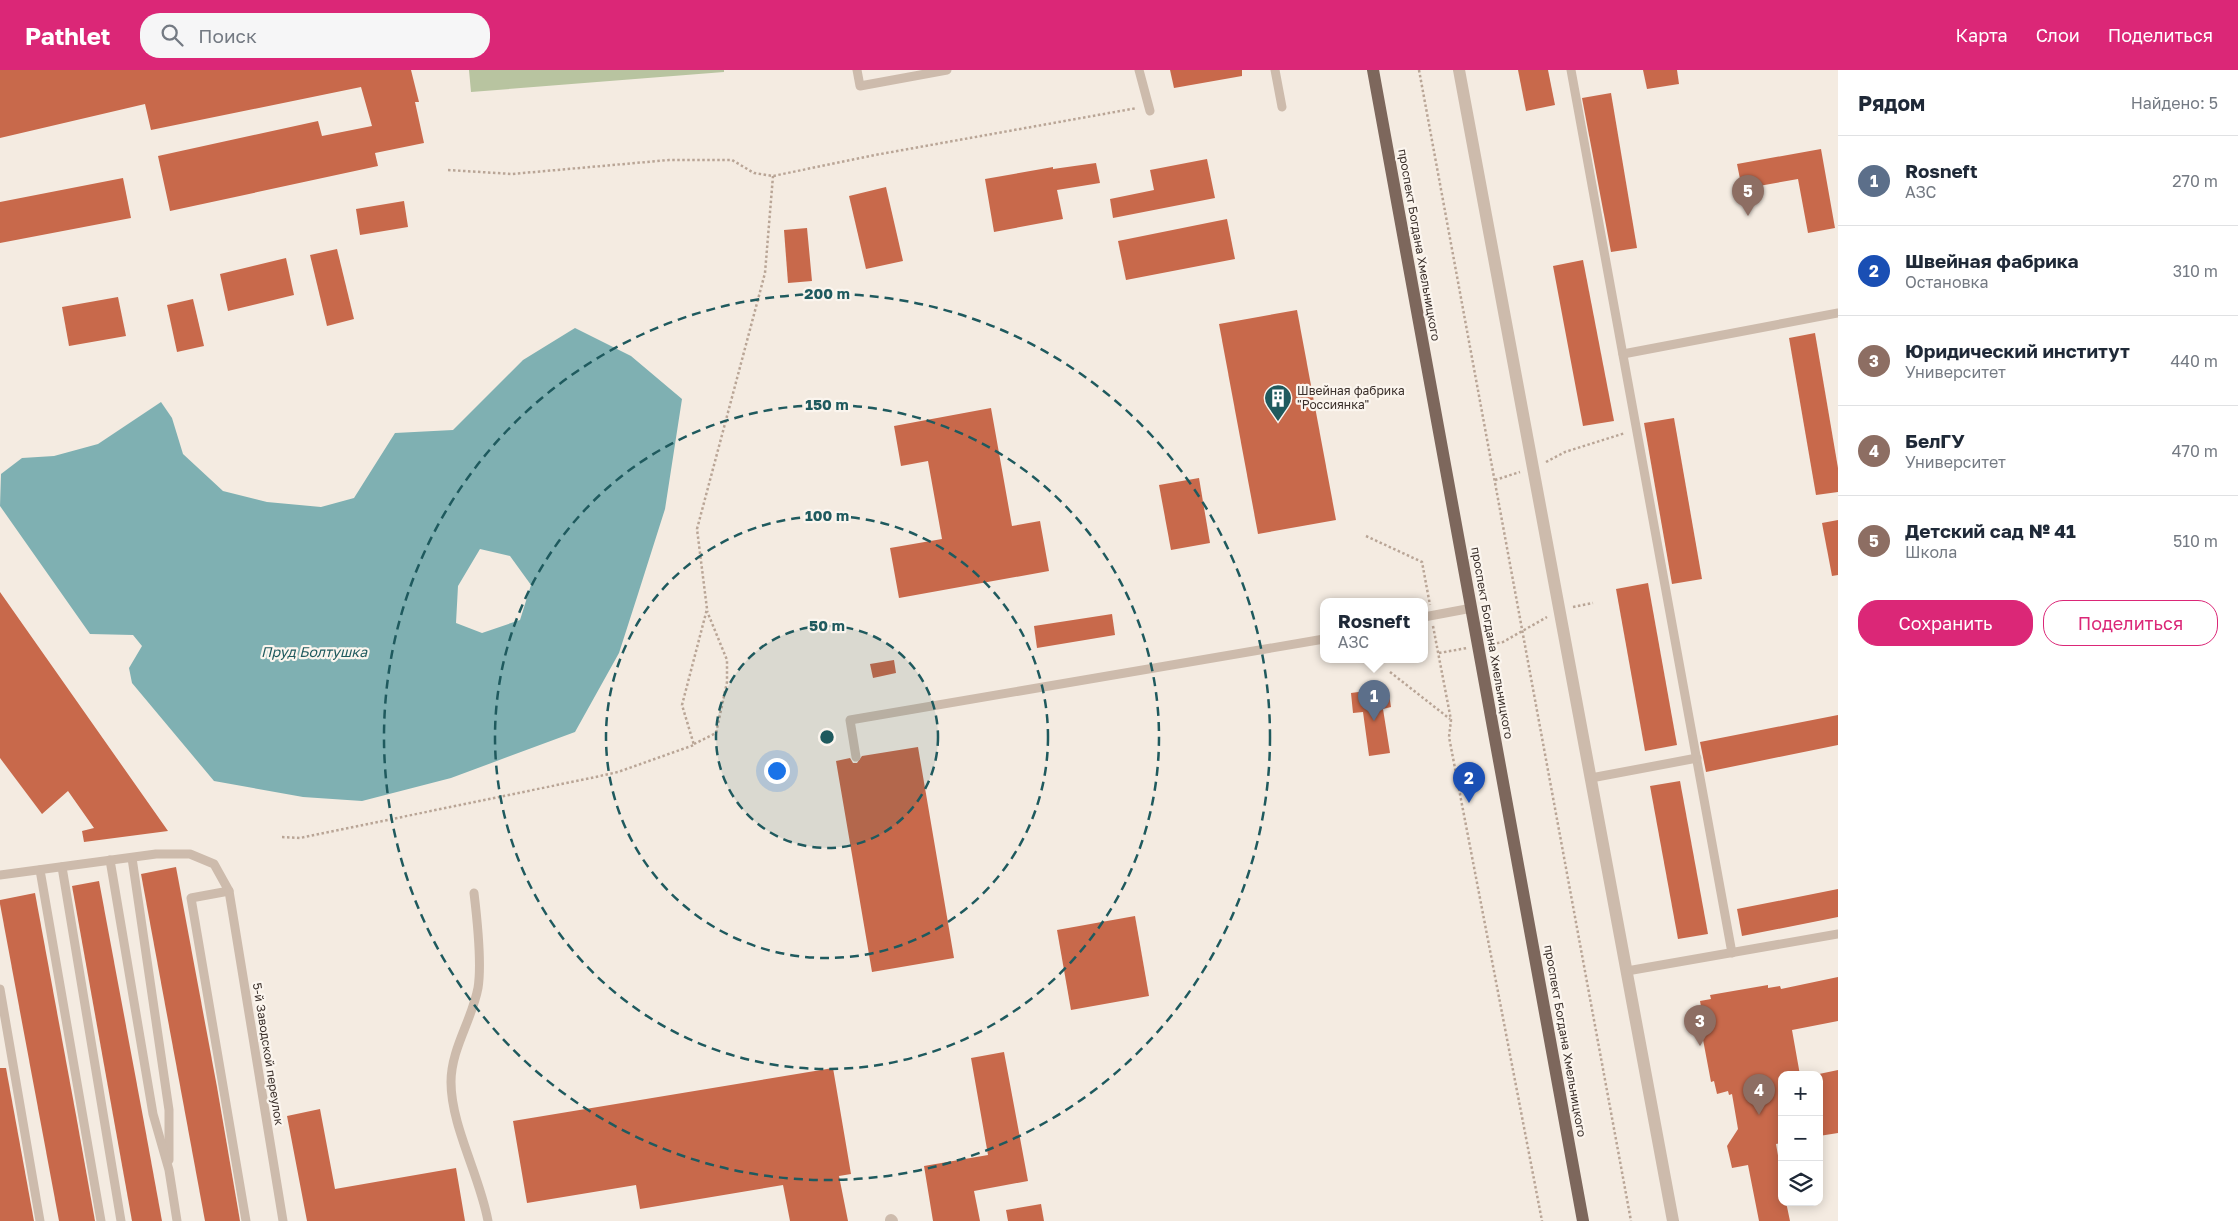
<!DOCTYPE html>
<html lang="ru">
<meta charset="utf-8">
<style>
:root{--surface:#fff;--page:#f6f6f7;--text:#1f2937;--muted:#747a83;--line:#e0e1e3;--accent:#db2777}
body{margin:0;font-family:"Golos Text",sans-serif;background:var(--page);color:var(--text)}
.controls{position:absolute;right:15px;bottom:15px;display:grid;overflow:hidden;border-radius:10px;box-shadow:0 2px 12px #0003}
.controls button{width:45px;height:45px;display:grid;place-items:center;padding:0;border:0;border-bottom:1px solid var(--line);background:var(--surface);color:var(--text);font:25px sans-serif}
.you{position:absolute;left:776px;top:700px;width:18px;height:18px;margin:-12px;border:4px solid #fff;border-radius:50%;background:#1a73e8;box-shadow:0 0 0 8px #1a73e833}
.badge{display:grid;place-items:center;width:32px;height:32px;border-radius:50%;background:var(--accent);color:#fff;font-size:16px;font-weight:700}
.pin{position:absolute;translate:-50% -41px;filter:drop-shadow(0 1px 2px #0008)}
.pin::after{content:'';position:absolute;top:26px;width:18px;height:15px;background:inherit;clip-path:polygon(0 0,100% 0,50% 100%)}
.popup{position:absolute;left:1320px;top:528px;width:108px;height:65px;box-sizing:border-box;display:grid;place-content:center;border-radius:10px;background:var(--surface);filter:drop-shadow(0 1px 4px #0005);font-size:16px;white-space:nowrap;color:var(--muted)}
.popup b{font-size:19px;color:var(--text)}
.popup::after{content:'';position:absolute;left:50%;top:100%;margin-left:-10px;border:10px solid transparent;border-top-color:var(--surface)}
.list{margin:0;padding:0;list-style:none}
h2{display:flex;justify-content:space-between;align-items:center;height:65px;margin:0;padding:0 20px;font-size:21px}
h2 small{font-size:16px;font-weight:400;color:var(--muted)}
.list li{display:grid;grid-template-columns:32px 1fr auto;gap:15px;align-items:center;box-sizing:border-box;height:90px;padding:0 20px;border-top:1px solid var(--line)}
.list b{display:block;font-size:19px;white-space:nowrap}
.list p{margin:0;font-size:16px;white-space:nowrap;color:var(--muted)}
.list em{font-size:16px;font-style:normal;color:var(--muted)}
.actions{display:flex;gap:10px;padding:15px 20px}
.actions a{flex:1;padding:11px 0;border:1px solid var(--accent);border-radius:20px;text-align:center;font-size:18px;color:var(--accent)}
.actions .main{background:var(--accent);color:#fff}
.icon{flex:none;width:28px;height:28px;fill:none;stroke:currentColor;stroke-width:2;stroke-linecap:round;stroke-linejoin:round}
.map{position:relative;flex:none;width:1838px;height:1151px;overflow:hidden}
header{display:flex;align-items:center;gap:30px;box-sizing:border-box;height:70px;padding:0 25px;background:var(--accent);color:#fff}
header strong{font-size:24px}
nav{display:flex;gap:28px;margin-inline-start:auto;font-size:18px}
.search{width:350px;height:45px;background:var(--page);display:flex;align-items:center;gap:12px;box-sizing:border-box;padding:0 18px;border-radius:20px;color:var(--muted);font-size:19px}
main{display:flex}
aside{flex:1;background:var(--surface)}
.map>svg:first-child{display:block}
.green{fill:#b8c4a0}
.water{fill:#7fb0b2;fill-rule:evenodd}
.building{fill:#c8694b}
.lines{fill:none;stroke-linecap:round;stroke-linejoin:round}
.path{stroke:#b9a596;stroke-width:2.5;stroke-dasharray:2.5 2.5;stroke-linecap:butt}
.service{stroke:#cdbbac;stroke-width:9}
.minor{stroke:#cdbbac;stroke-width:12}
.primary{stroke:#7d675c;stroke-width:12}
.ring{fill:none;stroke:#1f5a5e;stroke-width:2.5;stroke-dasharray:9 6}
.labels{text-anchor:middle;stroke-width:4.5;stroke-linejoin:round;paint-order:stroke}
.street-label{font-size:12px;fill:#3b302b;stroke:#fbf5ee}
.poi-label{font-size:12px;fill:#3b302b;stroke:#fbf5ee;text-anchor:start}
.water-label{font-size:14px;font-style:italic;fill:#1f5a5e;stroke:#fbf5ee}
.centre{fill:#1f5a5e;stroke:#fbf5ee;stroke-width:2.5}
.ring-label{font-size:15px;text-anchor:middle;font-weight:bold;fill:#1f5a5e;stroke:#fbf5ee;stroke-width:4.5;stroke-linejoin:round;paint-order:stroke}
</style>
<header>
<strong>Pathlet</strong>
<div class="search"><svg class="icon" aria-label="search" viewBox="0 0 24 24"><circle cx="10" cy="10" r="6"/><path d="M15 15l6 6"/></svg>Поиск</div>
<nav><a>Карта</a><a>Слои</a><a>Поделиться</a></nav>
</header>
<main>
<div class="map">
<svg width="1838" height="1151" viewBox="0 0 1838 1151">
<rect width="100%" height="100%" fill="#f4ebe1"/>
<path class="green" d="M469,0h255v2l-253,20z"/>
<path class="water" d="M575,258l56,28 51,43 -17,110 -27,85 -19,59 -44,79 -124,46 -89,23 -59,-4 -89,-16 -82,-98 -3,-15 13,-22 -9,-11 -43,-1 -90,-128 1,-32 21,-16 32,-2 44,-12 63,-42 11,16 11,36 40,37 44,11 54,5 33,-9 41,-65 58,-3 70,-70zM480,479l30,7 21,29 -11,35 -38,13 -26,-10 2,-37z"/>
<g class="building">
<path d="M0,0h411l8,32h-4l9,41 -49,10 3,13 -208,45 -12,-55 160,-35 4,15 50,-10 -11,-39 -210,43 -6,-26 -145,34z"/>
<path d="M1170,0h72v6l-68,12z"/>
<path d="M1518,0h30l7,35 -29,6z"/>
<path d="M1643,0h34l2,14 -32,5z"/>
<path d="M1611,23l26,155 -26,4 -29,-154z"/>
<path d="M1821,79l14,79 -27,5 -10,-54 -56,10 -5,-25z"/>
<path d="M1207,89l8,39 -102,20 -3,-19 44,-9 -4,-20z"/>
<path d="M1096,93l4,20 -43,7 6,29 -69,13 -9,-53 68,-12v2z"/>
<path d="M123,108l8,40 -131,25v-41z"/>
<path d="M886,117l17,74 -37,8 -17,-73z"/>
<path d="M404,131l4,26 -48,8 -4,-26z"/>
<path d="M1227,149l8,40 -109,21 -8,-39z"/>
<path d="M807,158l5,53 -24,2 -4,-53z"/>
<path d="M337,179l17,70 -27,7 -17,-71z"/>
<path d="M286,188l8,37 -66,16 -8,-37z"/>
<path d="M1583,190l31,161 -31,5 -30,-160z"/>
<path d="M118,227l8,39 -57,10 -7,-39z"/>
<path d="M193,229l11,47 -27,6 -10,-47z"/>
<path d="M1297,240l39,210 -78,14 -39,-210z"/>
<path d="M1815,263l23,135v24l-22,3 -27,-157z"/>
<path d="M991,338l21,118 28,-5 9,50 -150,27 -9,-50 52,-9 -14,-78 -27,5 -7,-40z"/>
<path d="M1674,348l28,161 -30,5 -28,-161z"/>
<path d="M1199,408l11,65 -39,7 -12,-65z"/>
<path d="M1838,450v55l-6,1 -10,-53z"/>
<path d="M1648,513l29,162 -32,6 -29,-162z"/>
<path d="M0,522l168,239 -84,11 -2,-11 12,-3 -26,-37 -26,23 -42,-56z"/>
<path d="M1112,544l3,21 -78,13 -3,-22z"/>
<path d="M894,590l2,13 -23,5 -3,-14z"/>
<path d="M1388,618l3,19 -8,2 7,44 -21,3 -6,-44 -10,1 -2,-20z"/>
<path d="M1838,645v30l-132,27 -6,-30z"/>
<path d="M918,677l36,211 -82,14 -36,-211 14,-3 3,5h4l5,-7z"/>
<path d="M1680,711l28,153 -30,5 -28,-153z"/>
<path d="M176,797l41,220 23,134h-35l-64,-347z"/>
<path d="M99,811l44,236 19,104h-30l-60,-335z"/>
<path d="M1838,819v28l-96,19 -5,-27z"/>
<path d="M35,823l41,222 19,106h-36l-59,-317v-4z"/>
<path d="M1135,846l14,80 -78,14 -14,-80z"/>
<path d="M1838,907v44l-46,9 8,45h-18v68l-6,1 6,34v24h4l4,19h-31l-11,-56 -16,3 -5,-22 11,-17 -6,-35 -3,1 -1,-4 -11,3 -3,-13 -3,1 -13,-69 4,-1 -2,-11 11,-2 -1,-4 58,-10v3l12,-2 1,3z"/>
<path d="M1004,982l24,129 -54,10 6,30h-47l-9,-55 64,-11 -17,-97z"/>
<path d="M0,998h6l28,153h-34z"/>
<path d="M833,998l18,106 -12,2 9,45h-58l-7,-36 -143,24 -4,-24 -109,18 -14,-82z"/>
<path d="M1838,1000v63l-19,3v-62z"/>
<path d="M320,1039l15,80 121,-21 9,53h-158l-20,-105z"/>
<path d="M1041,1134l3,17h-36l-2,-11z"/>
</g>
<g class="lines">
<g class="path">
<path d="M1419,0l212,1151"/>
<path d="M448,100l64,4 157,-14h63l22,13 19,3 102,-21 262,-47"/>
<path d="M1546,392l19,-10 60,-19"/>
<path d="M1495,410l25,-8"/>
<path d="M1366,466l56,26 8,43"/>
<path d="M1573,537l20,-4"/>
<path d="M1433,556l18,94 -2,17 93,484"/>
<path d="M1492,574l11,-2 44,-25"/>
<path d="M1439,583l28,-5"/>
<path d="M1390,602l60,47"/>
<path d="M694,674l22,-11 11,-51v-22l-20,-49"/>
<path d="M282,767l18,1 291,-60 27,-6 76,-27 -12,-40 25,-96 -10,-80 68,-256 8,-97"/>
</g>
<g class="service">
<path d="M857,0l3,16 87,-16"/>
<path d="M1139,0l11,41"/>
<path d="M1275,0l7,37"/>
<path d="M1571,0l161,883"/>
<path d="M1623,284l215,-41"/>
<path d="M1424,547l48,-9"/>
<path d="M856,687l-6,-37 474,-81"/>
<path d="M1591,708l106,-20"/>
<path d="M132,788l37,252v50"/>
<path d="M110,790l43,254 16,56 8,51"/>
<path d="M62,797l59,354"/>
<path d="M40,800l61,351"/>
<path d="M0,805l156,-21h34l24,10 15,27 -38,7 55,323"/>
<path d="M229,821l54,330"/>
<path d="M474,823c3,25 8,71 4,95 -6,32 -27,61 -27,94 0,44 29,94 37,139"/>
<path d="M1627,901l211,-37"/>
<path d="M0,919l40,232"/>
</g>
<g class="minor">
<path d="M1459,0l214,1151"/>
<path d="M891,1150l1,1"/>
</g>
<path class="primary" d="M1373,0l210,1151"/>
</g>
<circle cx="827" cy="667" r="111" fill="#1f5a5e" fill-opacity=".12"/>
<g class="ring">
<circle cx="827" cy="667" r="111"/>
<circle cx="827" cy="667" r="221"/>
<circle cx="827" cy="667" r="332"/>
<circle cx="827" cy="667" r="443"/>
</g>
<defs>
<g id="building-pin" transform="scale(1.4375)"><path d="M0 17L-7.5 6A9.5 9.5 0 1 1 7.5 6Z" fill="#1f5a5e" stroke="#fbf5ee"/><path d="M-4-6H4V6H1V3H-1V6H-4ZM-2.5-4.3h1.7v1.8h-1.7ZM.8-4.3h1.7v1.8H.8ZM-2.5-1h1.7V.8h-1.7ZM.8-1h1.7V.8H.8Z" fill="#fff"/></g>
</defs>
<g fill-rule="evenodd">
<use href="#building-pin" x="1278" y="328"/>
</g>
<g class="labels">
<g class="street-label">
<text transform="translate(1419 175) rotate(80)" y="4">проспект Богдана Хмельницкого</text>
<text transform="translate(1492 573) rotate(80)" y="4">проспект Богдана Хмельницкого</text>
<text transform="translate(1565 971) rotate(80)" y="4">проспект Богдана Хмельницкого</text>
<text transform="translate(268 984) rotate(81)" y="4">5-й Заводской переулок</text>
</g>
<g class="poi-label">
<text x="1297" y="325">Швейная фабрика<tspan x="1297" dy="14">"Россиянка"</tspan></text>
</g>
<g class="water-label">
<text x="314" y="587">Пруд Болтушка</text>
</g>
</g>
<circle cx="827" cy="667" r="8" class="centre"/>
<g class="ring-label">
<text x="827" y="229">200 m</text>
<text x="827" y="340">150 m</text>
<text x="827" y="451">100 m</text>
<text x="827" y="561">50 m</text>
</g>
</svg>
<div class="controls">
<button>+</button>
<button>−</button>
<button><svg class="icon" aria-label="layers" viewBox="0 0 24 24"><path d="M12 4l9 5-9 5-9-5zM3 14l9 5 9-5"/></svg></button>
</div>
<div class="you"></div>
<div class="pin badge" style="left:1374px;top:651px;background:#5c6f8a">1</div>
<div class="popup"><b>Rosneft</b>АЗС</div>
<div class="pin badge" style="left:1469px;top:733px;background:#1a4fb4">2</div>
<div class="pin badge" style="left:1700px;top:976px;background:#8d6e63">3</div>
<div class="pin badge" style="left:1759px;top:1045px;background:#8d6e63">4</div>
<div class="pin badge" style="left:1748px;top:146px;background:#8d6e63">5</div>
</div>
<aside>
<h2>Рядом<small>Найдено: 5</small></h2>
<ul class="list">
<li><span class="badge" style="background:#5c6f8a">1</span><div><b>Rosneft</b><p>АЗС</p></div><em>270 m</em></li>
<li><span class="badge" style="background:#1a4fb4">2</span><div><b>Швейная фабрика</b><p>Остановка</p></div><em>310 m</em></li>
<li><span class="badge" style="background:#8d6e63">3</span><div><b>Юридический институт</b><p>Университет</p></div><em>440 m</em></li>
<li><span class="badge" style="background:#8d6e63">4</span><div><b>БелГУ</b><p>Университет</p></div><em>470 m</em></li>
<li><span class="badge" style="background:#8d6e63">5</span><div><b>Детский сад № 41</b><p>Школа</p></div><em>510 m</em></li>
</ul>
<div class="actions"><a class="main">Сохранить</a><a>Поделиться</a></div>
</aside>
</main>
